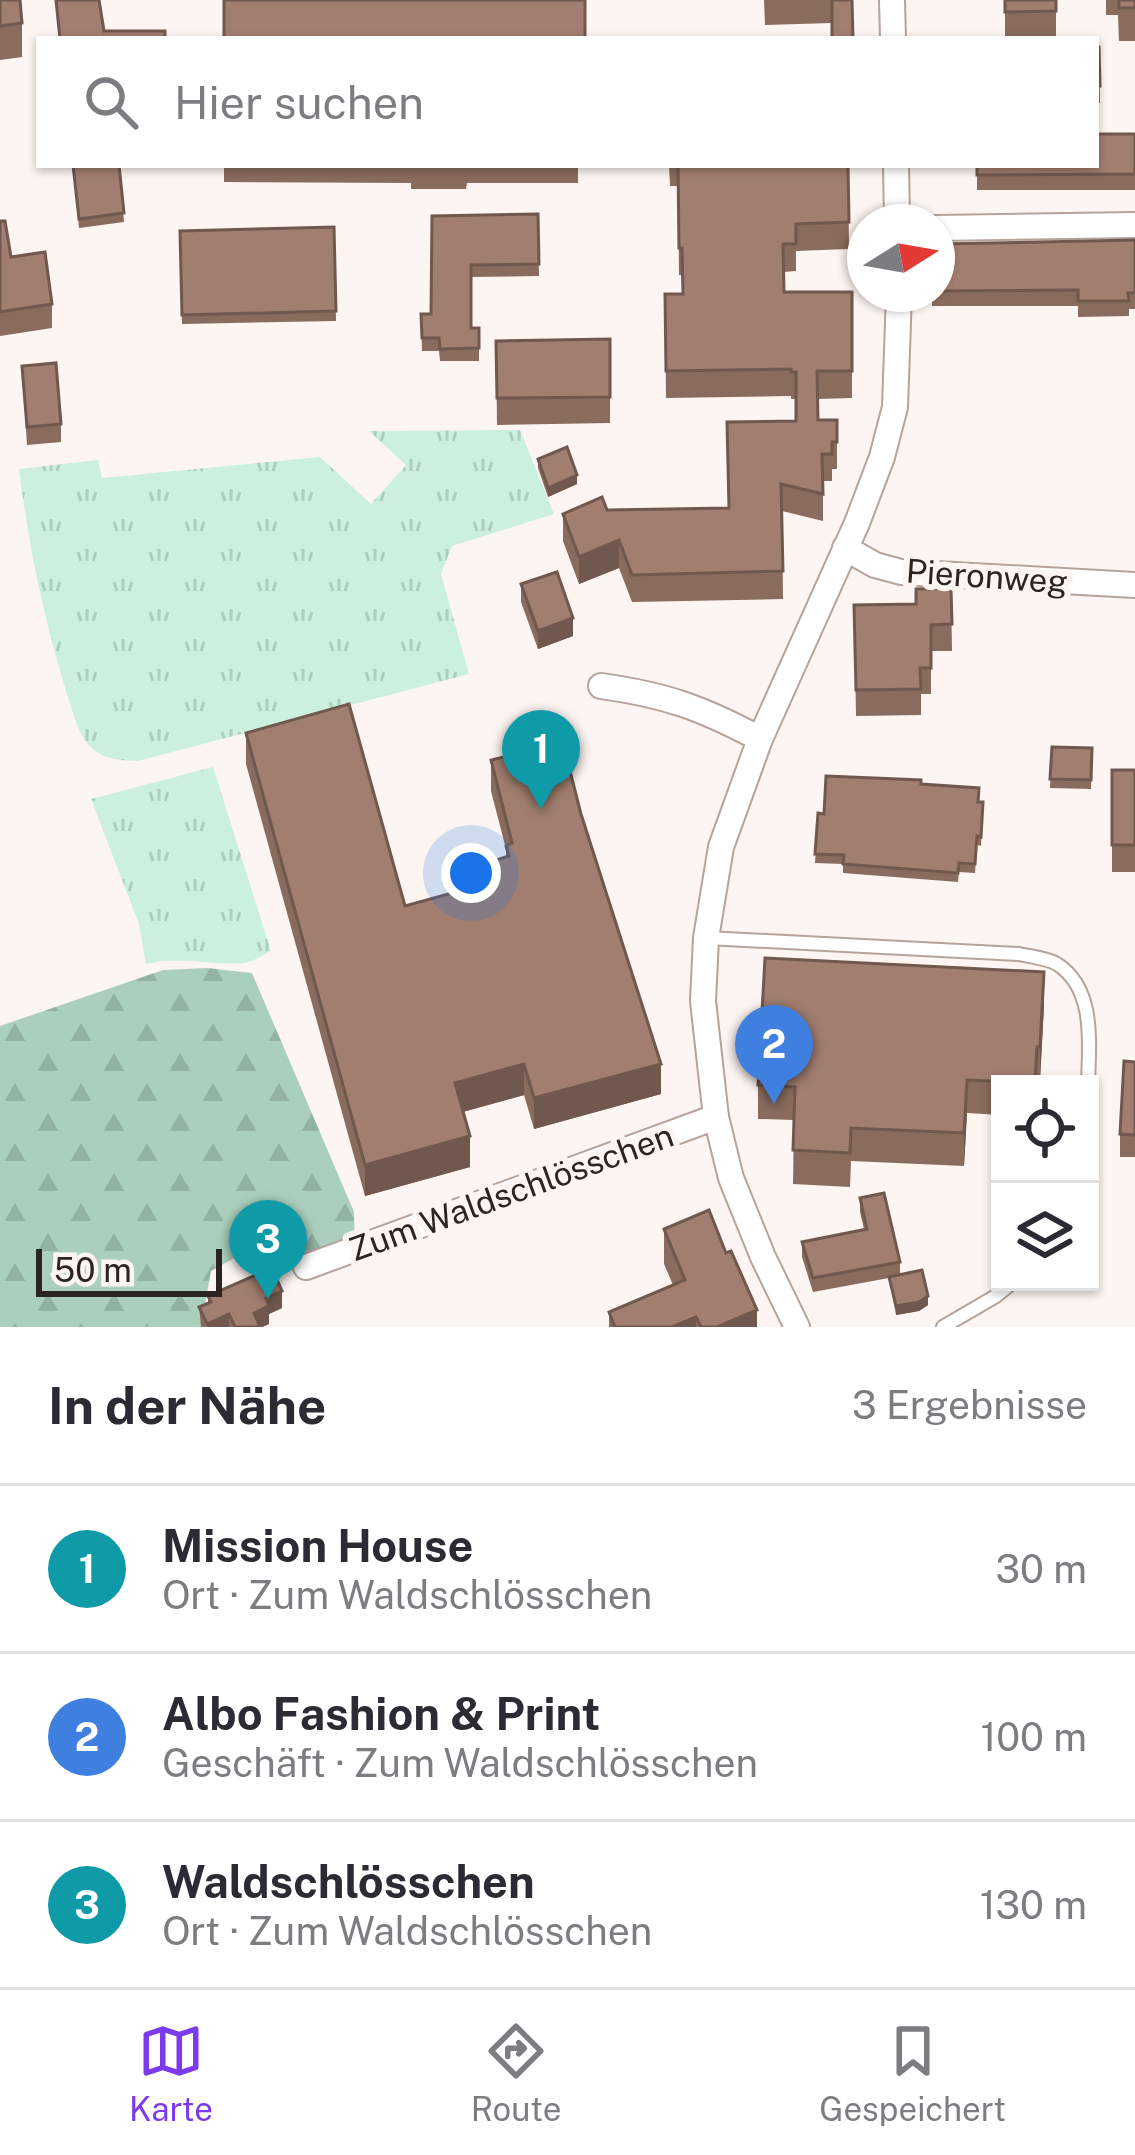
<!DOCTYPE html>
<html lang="de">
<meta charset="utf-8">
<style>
:root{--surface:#fff;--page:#f2f2f3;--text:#2b2b33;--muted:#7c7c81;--line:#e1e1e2;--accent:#7c3aed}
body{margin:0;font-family:"Public Sans",sans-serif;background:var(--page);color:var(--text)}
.controls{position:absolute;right:36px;bottom:36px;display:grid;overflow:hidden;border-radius:0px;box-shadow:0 3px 9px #0004}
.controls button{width:108px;height:108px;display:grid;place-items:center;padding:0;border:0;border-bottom:3px solid var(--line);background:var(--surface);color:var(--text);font:60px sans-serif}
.compass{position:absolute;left:847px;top:204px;width:108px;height:108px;border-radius:50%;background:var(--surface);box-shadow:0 3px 9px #0004;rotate:79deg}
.scale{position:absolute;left:36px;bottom:30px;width:186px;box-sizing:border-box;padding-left:12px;border:6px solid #2c2421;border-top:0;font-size:33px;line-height:42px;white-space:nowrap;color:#2c2421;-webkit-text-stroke:9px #fdf5f1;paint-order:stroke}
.you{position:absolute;left:471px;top:873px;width:42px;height:42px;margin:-30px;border:9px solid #fff;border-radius:50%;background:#1a73e8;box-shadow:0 0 0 18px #1a73e833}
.badge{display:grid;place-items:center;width:78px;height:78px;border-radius:50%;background:var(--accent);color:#fff;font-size:39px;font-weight:700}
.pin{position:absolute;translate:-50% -99px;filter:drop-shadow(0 3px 6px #0008)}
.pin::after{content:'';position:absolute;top:63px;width:42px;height:36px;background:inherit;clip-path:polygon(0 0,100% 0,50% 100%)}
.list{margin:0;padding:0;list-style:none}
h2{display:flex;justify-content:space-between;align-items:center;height:156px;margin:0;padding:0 48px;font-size:51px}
h2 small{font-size:39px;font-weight:400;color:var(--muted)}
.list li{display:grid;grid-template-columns:78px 1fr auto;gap:36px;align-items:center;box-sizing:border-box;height:168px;padding:0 48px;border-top:3px solid var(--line)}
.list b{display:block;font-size:45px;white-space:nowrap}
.list p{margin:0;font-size:39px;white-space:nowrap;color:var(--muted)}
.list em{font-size:39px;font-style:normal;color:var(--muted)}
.icon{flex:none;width:66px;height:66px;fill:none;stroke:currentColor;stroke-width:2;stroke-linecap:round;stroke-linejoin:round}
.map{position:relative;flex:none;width:1135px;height:1327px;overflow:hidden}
.search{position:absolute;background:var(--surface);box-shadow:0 3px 9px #0004;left:36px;right:36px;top:36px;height:132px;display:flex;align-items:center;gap:30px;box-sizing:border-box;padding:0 42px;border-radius:0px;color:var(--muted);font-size:45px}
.sheet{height:660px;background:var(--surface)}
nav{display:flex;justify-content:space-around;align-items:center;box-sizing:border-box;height:168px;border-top:3px solid var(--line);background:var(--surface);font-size:33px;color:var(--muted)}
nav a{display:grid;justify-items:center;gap:6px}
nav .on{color:var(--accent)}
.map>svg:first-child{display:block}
.grass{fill:url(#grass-tufts)}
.forest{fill:url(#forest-firs)}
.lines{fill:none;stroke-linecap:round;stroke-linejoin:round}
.service-casing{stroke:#b6a39a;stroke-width:16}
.minor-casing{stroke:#b6a39a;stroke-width:28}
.service{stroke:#fff;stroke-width:12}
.minor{stroke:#fff;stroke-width:24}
.wall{fill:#8a6c5f}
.shaded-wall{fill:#71584e}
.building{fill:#a17e6f;stroke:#71584e;stroke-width:3}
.labels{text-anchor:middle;stroke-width:12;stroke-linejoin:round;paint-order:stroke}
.street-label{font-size:33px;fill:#2c2421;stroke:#fdf5f1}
</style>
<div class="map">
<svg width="1135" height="1327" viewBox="0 0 1135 1327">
<defs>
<pattern id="grass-tufts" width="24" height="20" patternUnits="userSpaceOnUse" patternTransform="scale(3)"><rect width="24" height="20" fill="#cbf0dd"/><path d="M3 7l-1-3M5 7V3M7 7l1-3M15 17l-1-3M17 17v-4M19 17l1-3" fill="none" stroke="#aecebd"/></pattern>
<pattern id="forest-firs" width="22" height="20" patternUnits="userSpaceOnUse" patternTransform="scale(3)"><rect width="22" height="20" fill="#aad0bd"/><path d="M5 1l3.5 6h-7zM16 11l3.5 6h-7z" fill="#92b2a2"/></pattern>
</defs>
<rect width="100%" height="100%" fill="#fdf5f1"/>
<g class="grass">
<path d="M520,430l34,84 -102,32 -11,28 28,100 -331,87c-20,-1 -37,-1 -51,-18 -11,-14 -15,-35 -21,-52 -22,-73 -38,-147 -47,-222l79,-9 4,18 218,-21 51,47 35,-39 -37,-34z"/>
<path d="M213,767l58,184c-8,4 -18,11 -27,12 -32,3 -64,-8 -98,1l-7,-40 -48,-125z"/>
</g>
<path class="forest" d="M207,968l45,5 102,239 1,50 -97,-17 -47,26 -10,56h-201v-301l163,-56z"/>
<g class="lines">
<g class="service-casing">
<g id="service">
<path d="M707,938l312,16c13,3 28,4 38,10 39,25 32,80 31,120"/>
<path d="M943,1327l53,-31 17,-14"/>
</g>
</g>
<g class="minor-casing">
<g id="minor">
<path d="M892,0l1,39"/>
<path d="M896,165l1,57"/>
<path d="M937,228l198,-3"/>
<path d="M845,548l30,17 26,7 234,13"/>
<path d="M601,686c65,9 101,22 159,53"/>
<path d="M306,1267l410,-150"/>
<path d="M797,1327l-34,-70 -32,-79 -15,-61 -13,-116 3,-63 15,-91 39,-108 97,-216 25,-66 13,-50 4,-113"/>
</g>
</g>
<use href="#service" class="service"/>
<use href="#minor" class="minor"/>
</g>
<g class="wall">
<path d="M0,0l22,23v34l-22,3z"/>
<path d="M764,0h88l-20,23 -67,2z"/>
<rect x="1005" y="0" width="51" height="39"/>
<path d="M1106,0h29v41h-16l-1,-26h-12z"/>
<path d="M1096,47h3l1,56h-4z"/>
<path d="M1135,134v56h-158v-25z"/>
<path d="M73,165h46l5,57 -45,6z"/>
<path d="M224,165h354v18h-111l-1,6h-55v-6l-187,-1z"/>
<path d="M669,165h179l1,84 -53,2v20l-13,1 1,20h68v106l-34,1v21h19v49h-5v12h-9v40l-41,-10 1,88 -151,3 -13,-34 -40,16 -16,-43v-27l44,-4 121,-2 68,-87v-22h-5v-3l-125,2 -1,-104h18l-1,-19h-3l-1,-89h-8z"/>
<path d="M538,214l1,62 -68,1v51h8v33h-39l-1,-10h-17l-1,-37h10l1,-98z"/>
<path d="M0,221l11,36 41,47v24l-52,8z"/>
<path d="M334,227l2,94 -154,3 -2,-93z"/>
<path d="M1135,240v69h-6v7l-51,1v-11h-146v-12h5v-46z"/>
<path d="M610,339v84l-113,2 -1,-84z"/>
<path d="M22,366l39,58v18l-34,3z"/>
<path d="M538,459l39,25 -29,13 -10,-29z"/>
<path d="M521,584l52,52 -35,13 -17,-47z"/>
<path d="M951,588l1,63h-21v43h-10v21l-65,1 -2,-111 62,-1z"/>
<path d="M246,733l159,173 79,-22v-4l12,-4v-16l10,-4v-7l-15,-58v-31l90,54 80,280 -127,35 -10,-34 -61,17 7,55 -105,29 -119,-432z"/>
<path d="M1052,747l40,1 -1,41 -41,-1z"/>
<rect x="1112" y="770" width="23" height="102"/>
<path d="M921,784l62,18 -2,44 -4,-1 -2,28 -16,-1 -1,10 -115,-9v-9l-28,-1 3,-50 6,1z"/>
<path d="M1044,1005l-4,75h-3l-1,4h-36v31l-33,-2 -3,53 -113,-5 -1,26 -57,-3 1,-64 -36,-1v-34z"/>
<path d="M1135,1062v95h-15v-23z"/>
<path d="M860,1198l40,64v12l28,31 -9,6 -23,4 -7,-37 -76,14 -11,-35v-15l62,-13 -4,-17z"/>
<path d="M664,1229l93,98h-148v-15l64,-27 -9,-21z"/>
<path d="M208,1296l74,12 -13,6v10l-7,3h-61l-2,-20 9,-4z"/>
</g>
<g class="shaded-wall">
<path d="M577,475v9l-29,13v-9z"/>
<path d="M619,540v28l-40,16v-27z"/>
<path d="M573,618v18l-35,13v-18z"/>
<path d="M1044,972v33l-4,75v-33z"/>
<path d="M524,1064v31l-69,19v-31z"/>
<path d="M661,1064v30l-127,35v-31z"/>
<path d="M967,1080v33l-3,53v-33z"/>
<path d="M470,1136v31l-105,29v-31z"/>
<path d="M282,1291v17l-13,6v10l-7,3h-8v-14l12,-15z"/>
<path d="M928,1296v9l-9,6 -23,4v-9z"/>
<path d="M757,1310v17h-40z"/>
<path d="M229,1314v13h-22v-3z"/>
<path d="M696,1317v10h-24z"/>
</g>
<g class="building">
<path d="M0,0h20l2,23 -22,3z"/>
<path d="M56,0h43l5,31h61v8h-105z"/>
<rect x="224" y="0" width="361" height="39"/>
<path d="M832,0h20l1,39h-21z"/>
<path d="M1005,0h51v11l-51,1z"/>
<rect x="1119" y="0" width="16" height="8"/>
<path d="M1096,47h3l1,39h-4z"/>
<path d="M1096,134h39v40l-158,1v-10h119z"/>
<path d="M73,165h46l5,48 -45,6z"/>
<path d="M678,165h170l1,57 -53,2v20h-13l1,48h68v79h-35l1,49h19v22h-5v12h-10l1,40 -42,-10 2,87 -151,4 -13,-35 -40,17 -16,-43 39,-17 5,13 122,-2 -2,-86 69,-1v-49h-5v-3l-125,2 -1,-77h18l-1,-46h-3z"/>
<path d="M538,214l1,50 -68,1v63h8v20l-39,1 -1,-11h-17l-1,-24h10l1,-98z"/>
<path d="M0,221h5l6,36 34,-5 7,52 -52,8z"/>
<path d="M334,227l2,84 -154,4 -2,-84z"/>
<path d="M1135,240v53h-7l1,8h-51v-11l-141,1 1,-47z"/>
<path d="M610,339v58l-113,1 -1,-57z"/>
<path d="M56,363l5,61 -34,3 -5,-61z"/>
<path d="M567,447l10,28 -29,13 -10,-29z"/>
<path d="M557,572l16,46 -35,13 -17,-47z"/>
<path d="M951,588l1,36 -21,1v43h-11l1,21 -65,1 -2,-85 62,-1v-15z"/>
<path d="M349,704l56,202 80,-22 -1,-4 16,-5 -4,-15 13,-4 -3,-10 6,-3 -21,-83 72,-17 18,71 80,250 -127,34 -10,-34 -69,19 15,53 -105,29 -119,-432z"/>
<path d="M1052,747l40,1 -1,32 -41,-1z"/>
<rect x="1112" y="770" width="23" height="75"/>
<path d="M826,776l95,4v4l58,4 -1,14h5l-2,35 -4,-1 -2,28 -16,-1 -1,10 -115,-9 1,-9 -29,-1 3,-41 6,1z"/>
<path d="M765,958l279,14 -4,75h-3l-2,36 -68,-3 -3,53 -113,-5 -1,25 -57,-3 2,-63 -37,-2z"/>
<path d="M1124,1061l11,1v73l-15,-1z"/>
<path d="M884,1193l16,69 -87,16 -11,-36 65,-13 -7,-31z"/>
<path d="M709,1210l17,43 5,-2 26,59 -40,17h-16l-5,-10 -24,10h-57l-6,-15 76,-32 -21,-51z"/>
<path d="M272,1268l10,23 -16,7 3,8 -15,7 6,14h-25l-6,-13 -22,10 -8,-17 12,-5 -3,-6z"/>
<path d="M922,1270l6,26 -9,6 -23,4 -7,-29z"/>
</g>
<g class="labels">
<g class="street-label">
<text transform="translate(987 576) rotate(4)" y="12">Pieronweg</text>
<text transform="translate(511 1192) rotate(-20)" y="12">Zum Waldschlösschen</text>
</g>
</g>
</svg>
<div class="controls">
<button><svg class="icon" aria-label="locate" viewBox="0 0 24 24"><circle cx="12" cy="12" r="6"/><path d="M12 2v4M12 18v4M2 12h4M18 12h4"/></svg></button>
<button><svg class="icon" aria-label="layers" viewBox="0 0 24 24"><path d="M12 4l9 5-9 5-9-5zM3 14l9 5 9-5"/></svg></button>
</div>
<svg class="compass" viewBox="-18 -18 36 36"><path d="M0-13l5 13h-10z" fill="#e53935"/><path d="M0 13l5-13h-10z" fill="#7c7c81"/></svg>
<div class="scale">50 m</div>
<div class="you"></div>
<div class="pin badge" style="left:541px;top:809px;background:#0f9aa8">1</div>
<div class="pin badge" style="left:774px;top:1104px;background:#3f7fe0">2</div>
<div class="pin badge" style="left:268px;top:1299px;background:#0f9aa8">3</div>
<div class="search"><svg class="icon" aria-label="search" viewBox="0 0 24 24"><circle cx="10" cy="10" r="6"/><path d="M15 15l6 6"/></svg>Hier suchen</div>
</div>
<section class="sheet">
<h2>In der Nähe<small>3 Ergebnisse</small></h2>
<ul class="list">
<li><span class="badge" style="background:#0f9aa8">1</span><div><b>Mission House</b><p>Ort · Zum Waldschlösschen</p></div><em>30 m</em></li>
<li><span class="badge" style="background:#3f7fe0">2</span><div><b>Albo Fashion &amp; Print</b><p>Geschäft · Zum Waldschlösschen</p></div><em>100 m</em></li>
<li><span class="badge" style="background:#0f9aa8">3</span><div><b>Waldschlösschen</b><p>Ort · Zum Waldschlösschen</p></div><em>130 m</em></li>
</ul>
</section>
<nav>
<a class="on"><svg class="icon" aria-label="map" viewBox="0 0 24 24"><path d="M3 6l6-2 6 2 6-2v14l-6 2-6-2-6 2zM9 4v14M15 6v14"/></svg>Karte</a>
<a><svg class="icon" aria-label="directions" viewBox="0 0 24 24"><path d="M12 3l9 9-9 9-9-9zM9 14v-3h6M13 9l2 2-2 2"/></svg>Route</a>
<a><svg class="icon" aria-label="saved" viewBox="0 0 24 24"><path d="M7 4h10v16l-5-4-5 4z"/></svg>Gespeichert</a>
</nav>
